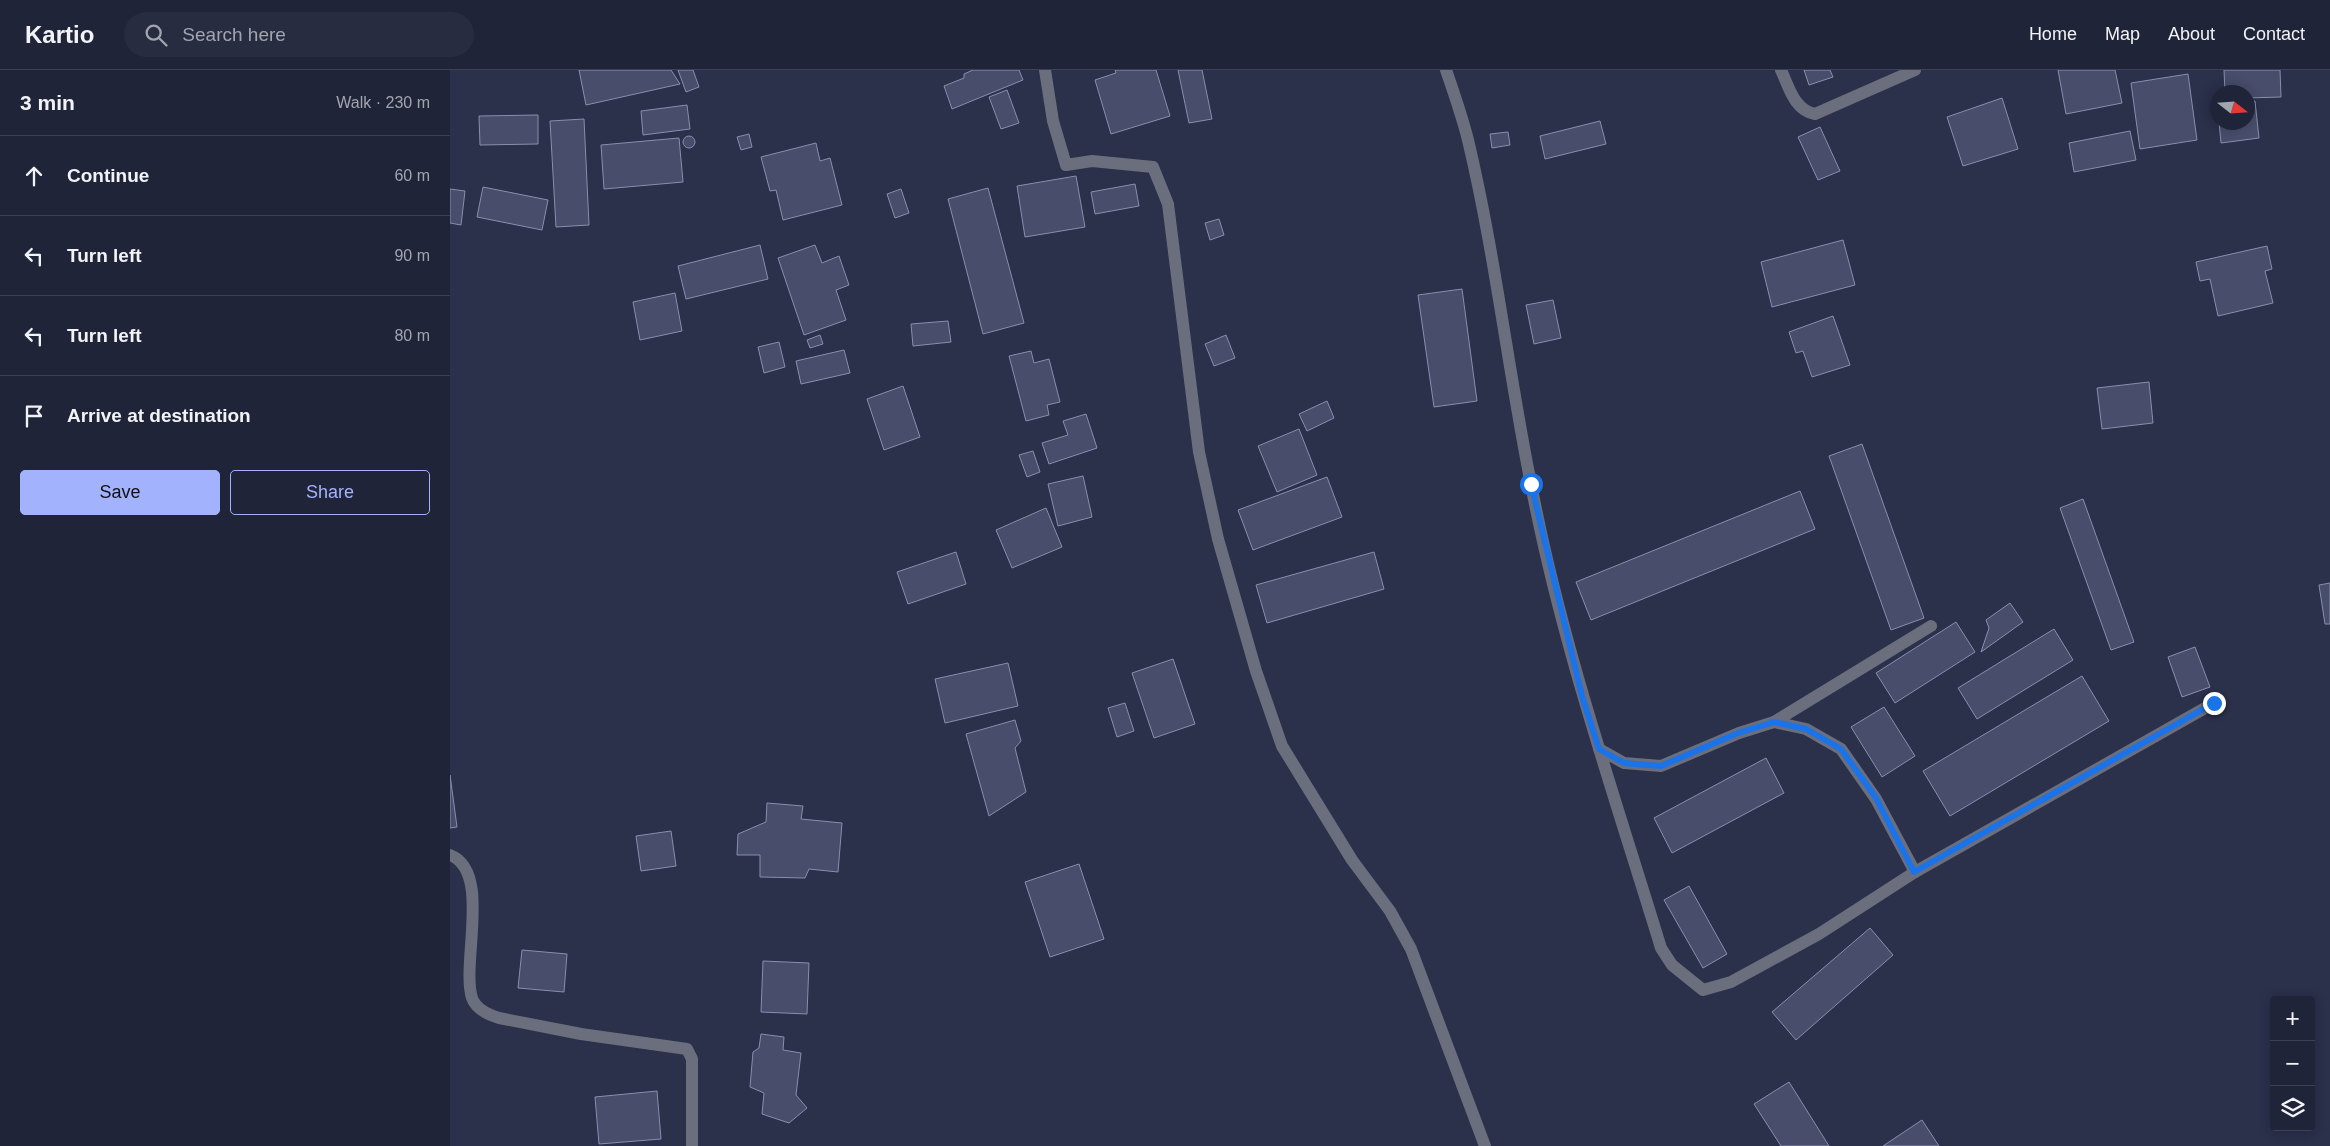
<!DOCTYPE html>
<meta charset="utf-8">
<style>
:root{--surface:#202438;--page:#282c40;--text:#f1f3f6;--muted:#a2a4ae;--line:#3d4153;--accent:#a3b2fd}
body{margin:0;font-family:Arial,sans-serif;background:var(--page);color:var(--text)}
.controls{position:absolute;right:15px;bottom:15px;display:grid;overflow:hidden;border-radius:5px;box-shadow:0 2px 12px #0003}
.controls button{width:45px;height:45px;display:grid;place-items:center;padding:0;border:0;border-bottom:1px solid var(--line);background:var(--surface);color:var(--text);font:25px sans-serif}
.compass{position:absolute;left:1760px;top:15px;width:45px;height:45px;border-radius:50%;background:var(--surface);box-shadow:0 2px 12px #0003;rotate:107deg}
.stop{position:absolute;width:15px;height:15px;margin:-11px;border:4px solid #1a73e8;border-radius:50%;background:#fff}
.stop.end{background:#1a73e8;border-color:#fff;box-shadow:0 1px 5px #0008}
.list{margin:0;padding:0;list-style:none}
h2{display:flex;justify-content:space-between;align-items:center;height:65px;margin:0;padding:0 20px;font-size:21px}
h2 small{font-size:16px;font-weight:400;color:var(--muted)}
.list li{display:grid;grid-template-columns:32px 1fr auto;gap:15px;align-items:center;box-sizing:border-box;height:80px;padding:0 20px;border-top:1px solid var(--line)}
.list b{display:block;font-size:19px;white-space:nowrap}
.list em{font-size:16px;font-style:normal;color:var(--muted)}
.actions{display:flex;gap:10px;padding:15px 20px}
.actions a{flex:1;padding:11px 0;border:1px solid var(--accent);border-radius:5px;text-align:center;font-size:18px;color:var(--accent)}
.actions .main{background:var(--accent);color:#111}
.icon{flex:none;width:28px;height:28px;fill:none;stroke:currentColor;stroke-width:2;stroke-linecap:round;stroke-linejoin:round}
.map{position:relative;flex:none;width:1880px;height:1076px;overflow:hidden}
header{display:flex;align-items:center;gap:30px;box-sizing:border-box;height:70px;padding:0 25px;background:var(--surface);border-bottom:1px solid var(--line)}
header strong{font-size:24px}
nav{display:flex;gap:28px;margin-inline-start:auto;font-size:18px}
.search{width:350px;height:45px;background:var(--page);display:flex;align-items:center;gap:12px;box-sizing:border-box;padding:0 18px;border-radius:28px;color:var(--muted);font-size:19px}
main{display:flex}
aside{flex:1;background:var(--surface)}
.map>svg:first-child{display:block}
.building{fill:#474d6a;stroke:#888faf}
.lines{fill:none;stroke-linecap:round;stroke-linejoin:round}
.minor{stroke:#6b6e7c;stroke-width:12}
.route{stroke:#1a73e8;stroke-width:6}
</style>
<header>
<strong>Kartio</strong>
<div class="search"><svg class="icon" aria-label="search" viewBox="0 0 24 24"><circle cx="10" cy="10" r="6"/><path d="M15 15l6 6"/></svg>Search here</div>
<nav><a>Home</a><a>Map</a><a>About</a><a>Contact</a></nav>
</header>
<main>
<aside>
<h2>3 min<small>Walk · 230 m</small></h2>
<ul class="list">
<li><svg class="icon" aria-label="ahead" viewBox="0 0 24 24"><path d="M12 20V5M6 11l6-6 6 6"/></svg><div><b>Continue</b></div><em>60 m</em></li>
<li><svg class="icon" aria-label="left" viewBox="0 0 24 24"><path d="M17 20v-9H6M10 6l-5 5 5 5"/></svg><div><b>Turn left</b></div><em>90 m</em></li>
<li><svg class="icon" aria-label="left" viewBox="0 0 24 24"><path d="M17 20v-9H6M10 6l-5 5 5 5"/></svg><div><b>Turn left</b></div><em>80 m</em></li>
<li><svg class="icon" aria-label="arrive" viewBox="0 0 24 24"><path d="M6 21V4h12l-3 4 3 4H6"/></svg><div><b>Arrive at destination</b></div></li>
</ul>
<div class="actions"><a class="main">Save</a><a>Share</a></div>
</aside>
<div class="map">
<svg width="1880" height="1076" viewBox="0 0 1880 1076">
<rect width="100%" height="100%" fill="#2b304b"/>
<g class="building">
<path d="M129,0h92l9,14 -94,21z"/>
<path d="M228,0h15l6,17 -13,5z"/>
<path d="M523,0h46l4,10 -71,29 -8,-23 20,-8v-4z"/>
<path d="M665,0h41l14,46 -59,18 -16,-54 21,-7z"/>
<path d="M728,0h24l10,49 -23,4z"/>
<path d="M1354,0h26l3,7 -24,8z"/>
<path d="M1608,0h57l7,33 -56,11z"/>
<path d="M1774,0h56l1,27 -33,1v-6h-23z"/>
<path d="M1738,4l9,66 -57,9 -9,-66z"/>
<path d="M557,20l12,33 -18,6 -12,-32z"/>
<path d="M1552,28l16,51 -55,17 -16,-49z"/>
<path d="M1805,31l4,37 -38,5 -2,-21h29v-20z"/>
<path d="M237,35l3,24 -47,6 -2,-24z"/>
<path d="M88,45v29l-58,1 -1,-29z"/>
<path d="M134,49l5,106 -33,2 -6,-106z"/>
<path d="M1150,51l6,23 -61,15 -5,-23z"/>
<path d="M1370,57l20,44 -22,9 -20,-43z"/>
<path d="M1680,61l6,29 -62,12 -5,-29z"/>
<path d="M1058,62l2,13 -18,3 -2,-14z"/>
<path d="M299,64l3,13 -11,3 -4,-13z"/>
<circle cx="239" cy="72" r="6"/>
<path d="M229,68l4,44 -79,7 -3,-44z"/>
<path d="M366,73l4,18 10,-3 12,47 -59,15 -7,-30 -6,1 -9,-34z"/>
<path d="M626,106l9,51 -60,10 -8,-51z"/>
<path d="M685,114l4,22 -44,8 -4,-22z"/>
<path d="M33,117l65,13 -6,30 -65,-13z"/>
<path d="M538,118l36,135 -41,11 -35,-135z"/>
<path d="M0,119l15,2 -4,34 -11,-2z"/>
<path d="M451,119l8,24 -14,5 -8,-24z"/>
<path d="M769,149l5,16 -14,5 -5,-17z"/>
<path d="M1393,170l12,45 -83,22 -11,-45z"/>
<path d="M310,175l8,34 -82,20 -8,-33z"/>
<path d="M365,175l7,18 17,-7 10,29 -13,5 10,30 -42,15 -26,-77z"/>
<path d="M1817,176l5,23 -7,2 8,32 -55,13 -8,-37 -10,2 -4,-19z"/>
<path d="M1012,219l15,112 -43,6 -16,-112z"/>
<path d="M225,223l7,38 -42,9 -7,-38z"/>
<path d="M1103,230l8,38 -27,6 -8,-39z"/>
<path d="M1383,246l17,49 -38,12 -9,-26 -7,2 -7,-21z"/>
<path d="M498,251l3,21 -38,4 -2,-22z"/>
<path d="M370,265l3,9 -13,4 -3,-8z"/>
<path d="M776,265l9,23 -21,8 -9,-22z"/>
<path d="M329,272l6,25 -21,6 -6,-26z"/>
<path d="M394,280l6,23 -49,11 -5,-23z"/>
<path d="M581,281l3,12 15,-4 11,43 -13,3 2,10 -23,6 -17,-65z"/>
<path d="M1699,312l4,41 -51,6 -5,-41z"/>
<path d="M453,316l17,51 -36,13 -17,-51z"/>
<path d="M877,331l7,17 -27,13 -8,-17z"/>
<path d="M636,344l11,34 -48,16 -7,-21 26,-8 -5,-14z"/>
<path d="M849,359l18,46 -40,17 -19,-46z"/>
<path d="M1412,374l62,174 -33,12 -62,-174z"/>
<path d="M583,381l7,21 -13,5 -8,-22z"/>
<path d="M633,406l9,41 -34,9 -10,-42z"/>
<path d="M877,407l15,40 -89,33 -15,-40z"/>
<path d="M1350,421l15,38 -224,91 -15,-38z"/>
<path d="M1633,429l51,143 -23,8 -51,-142z"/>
<path d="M596,438l16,39 -50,21 -16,-38z"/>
<path d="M506,482l10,32 -58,20 -11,-32z"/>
<path d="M924,482l10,37 -117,34 -11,-38z"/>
<path d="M1880,513v41h-5l-6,-39z"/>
<path d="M1560,533l13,19 -42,30 8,-24 -3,-8z"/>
<path d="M1506,552l19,30 -80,51 -19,-30z"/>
<path d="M1604,559l19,31 -96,59 -19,-31z"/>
<path d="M1745,577l15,40 -28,10 -14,-40z"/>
<path d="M723,589l22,65 -41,14 -22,-65z"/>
<path d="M558,593l10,43 -73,17 -10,-44z"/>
<path d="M1632,606l27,45 -159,95 -27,-45z"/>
<path d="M675,633l9,28 -17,6 -9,-29z"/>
<path d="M1434,637l31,49 -33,21 -31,-50z"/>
<path d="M565,650l6,21 -6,7 11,44 -37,24 -23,-82z"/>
<path d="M1316,688l18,35 -112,60 -18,-35z"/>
<path d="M0,705l7,52 -7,1z"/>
<path d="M317,733l36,3 -2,13 41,4 -4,49 -29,-3 -4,9 -45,-1v-22h-23l1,-21 28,-12z"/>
<path d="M221,761l5,35 -35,5 -5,-35z"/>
<path d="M629,794l25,75 -54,18 -25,-75z"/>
<path d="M1239,816l38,68 -24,14 -39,-68z"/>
<path d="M1420,858l23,27 -97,85 -24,-28z"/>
<path d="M72,880l45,4 -3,38 -46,-4z"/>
<path d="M313,891l46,2 -2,51 -46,-2z"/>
<path d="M311,964l23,3 -1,13 18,3 -5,42 11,13 -18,15 -27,-9 2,-21 -14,-6 3,-35 6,-4z"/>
<path d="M1339,1012l40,64h-48l-27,-42z"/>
<path d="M207,1021l4,48 -62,5 -4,-47z"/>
<path d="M1472,1050l17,26h-56z"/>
</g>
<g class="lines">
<g class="minor">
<path d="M595,0l8,51 13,44 26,-4 61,6 15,37 31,248 19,87 38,132 26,75 70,114 38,51 21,38 74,197"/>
<path d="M996,0c8,23 16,46 22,70 27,113 40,230 63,344 30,158 83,310 130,464l11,17 31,25 28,-8 88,-48 96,-62 -39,-73 -35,-50 -35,-20 -32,-7 -35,11 -78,33 -37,-3 -25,-14"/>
<path d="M1331,0c8,17 13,40 34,44l100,-44"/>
<path d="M1324,652l157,-96"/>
<path d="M0,785c42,16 11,108 22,143 4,11 17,17 27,20l82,16 106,15 5,10v87"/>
<path d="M1465,802l299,-169"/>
</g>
</g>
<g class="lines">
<path class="route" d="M1081,414l51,212 17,53 25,14 37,3 77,-33 36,-11 32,7 35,20 35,49 38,74 300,-169"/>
</g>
</svg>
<div class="controls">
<button>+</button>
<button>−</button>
<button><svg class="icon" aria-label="layers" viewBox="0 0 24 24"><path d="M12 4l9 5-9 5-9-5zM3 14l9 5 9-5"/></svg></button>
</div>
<svg class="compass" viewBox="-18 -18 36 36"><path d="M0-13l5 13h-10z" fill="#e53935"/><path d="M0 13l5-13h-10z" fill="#a2a4ae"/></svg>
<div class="stop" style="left:1081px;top:414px"></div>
<div class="stop end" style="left:1764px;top:633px"></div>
</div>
</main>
